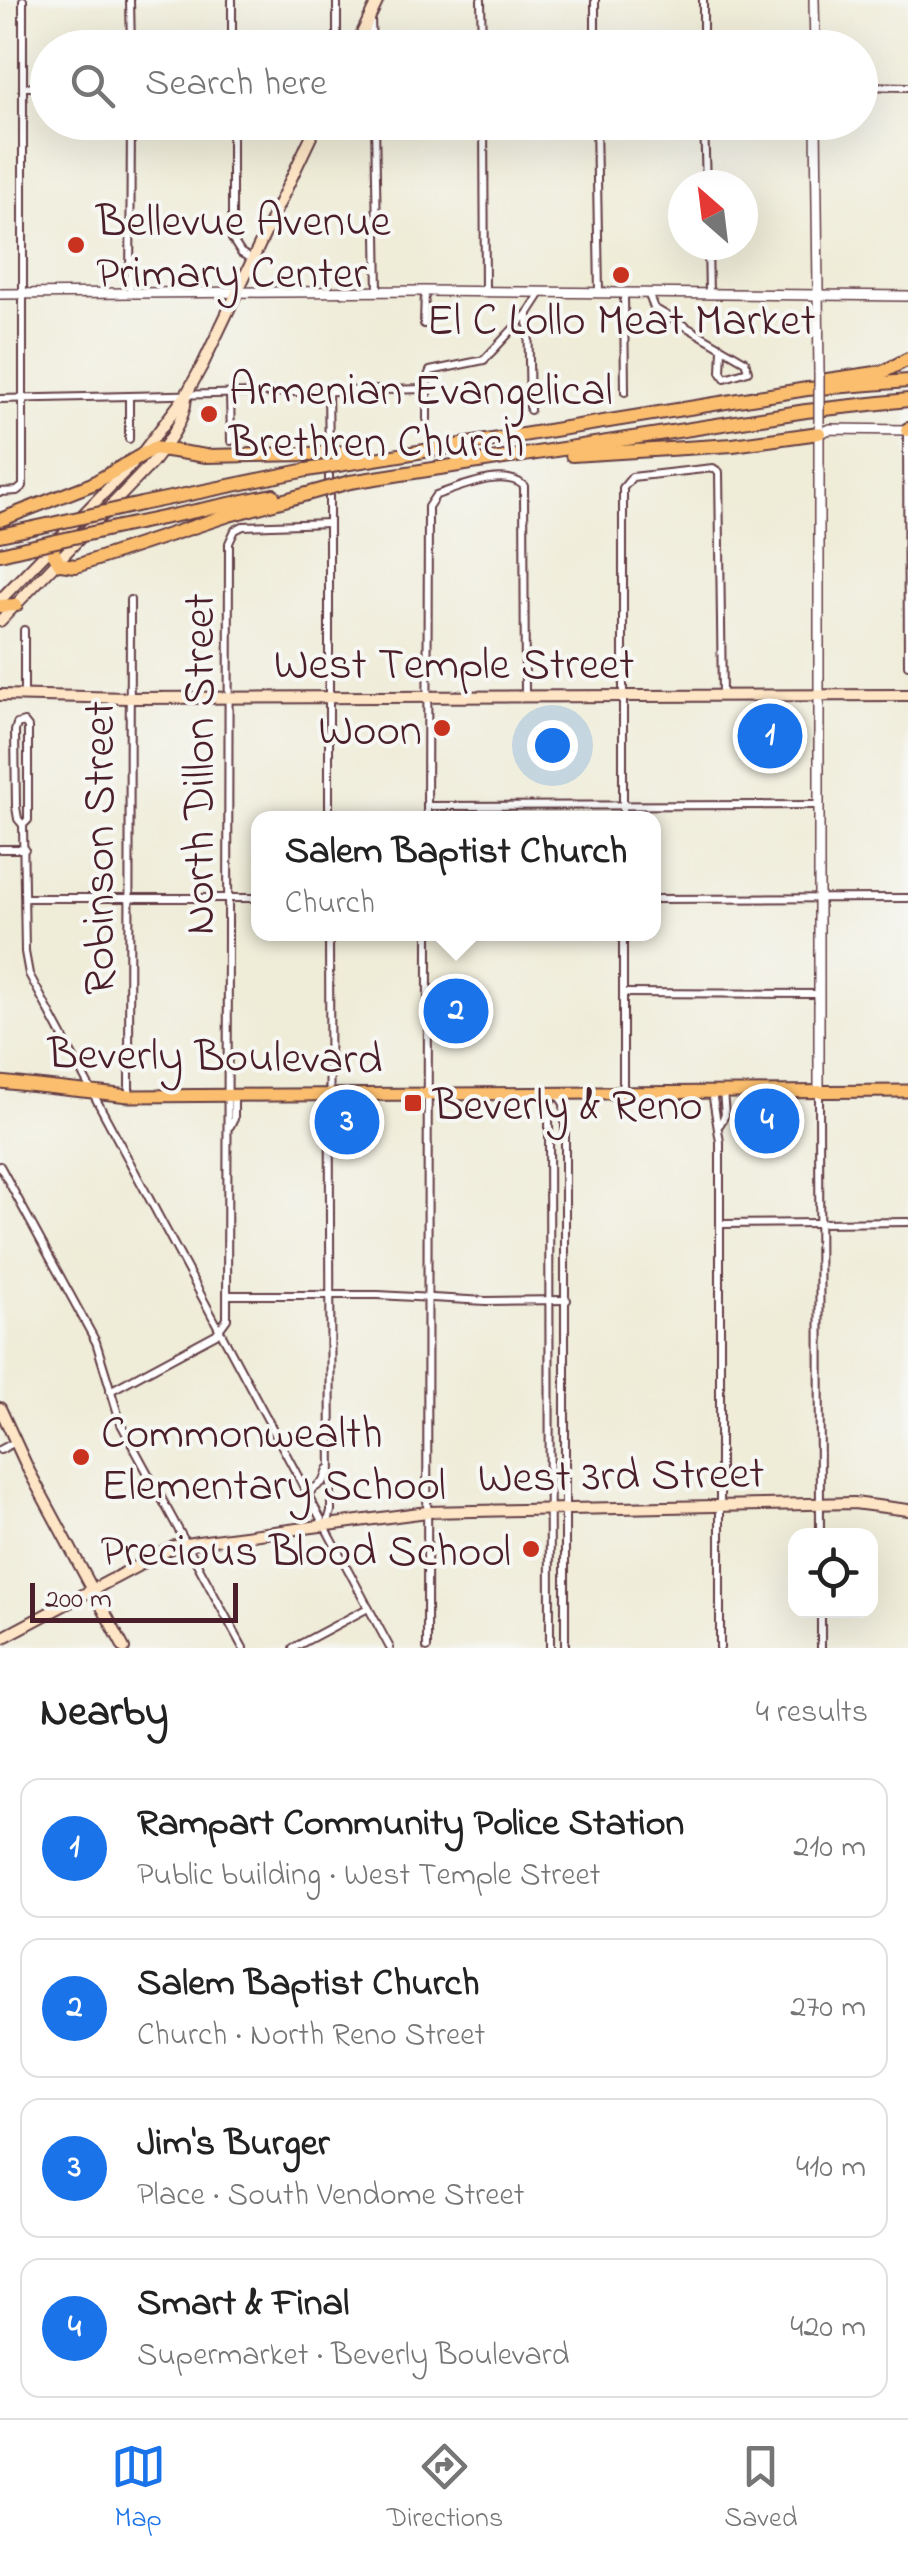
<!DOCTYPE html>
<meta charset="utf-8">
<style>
:root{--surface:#fff;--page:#f2f2f2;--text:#222;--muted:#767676;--line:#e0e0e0;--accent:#1a73e8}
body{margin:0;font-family:"Indie Flower",sans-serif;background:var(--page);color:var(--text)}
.controls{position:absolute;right:30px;bottom:30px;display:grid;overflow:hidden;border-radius:20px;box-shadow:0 10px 40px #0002}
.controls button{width:90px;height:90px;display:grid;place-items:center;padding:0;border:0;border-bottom:2px solid var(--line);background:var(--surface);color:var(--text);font:50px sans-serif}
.compass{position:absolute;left:668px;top:170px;width:90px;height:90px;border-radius:50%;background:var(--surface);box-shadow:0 10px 40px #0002;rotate:332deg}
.scale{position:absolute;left:30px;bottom:25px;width:208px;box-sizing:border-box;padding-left:10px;border:5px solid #4a1f2b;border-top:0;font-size:28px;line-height:35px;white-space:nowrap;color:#4a1f2b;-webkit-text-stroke:8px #f6f6f2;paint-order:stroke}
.you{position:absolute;left:552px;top:745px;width:35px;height:35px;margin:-25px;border:8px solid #fff;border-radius:50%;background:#1a73e8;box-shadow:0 0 0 15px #1a73e833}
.badge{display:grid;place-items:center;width:65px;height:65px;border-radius:50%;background:var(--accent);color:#fff;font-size:32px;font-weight:700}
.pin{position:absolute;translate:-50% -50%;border:5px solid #fff;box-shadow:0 2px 10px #0006}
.popup{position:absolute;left:251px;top:811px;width:410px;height:130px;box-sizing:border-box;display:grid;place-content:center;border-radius:20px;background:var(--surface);filter:drop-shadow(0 2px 8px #0005);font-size:32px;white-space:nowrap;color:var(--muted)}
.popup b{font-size:38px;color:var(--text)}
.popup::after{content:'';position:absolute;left:50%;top:100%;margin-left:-20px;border:20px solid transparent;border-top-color:var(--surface)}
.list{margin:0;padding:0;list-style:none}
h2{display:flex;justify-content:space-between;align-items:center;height:130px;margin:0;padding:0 40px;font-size:42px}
h2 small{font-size:32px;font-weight:400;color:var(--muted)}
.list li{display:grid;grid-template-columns:65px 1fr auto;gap:30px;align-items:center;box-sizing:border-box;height:140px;margin:0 20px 20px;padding:0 20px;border:2px solid var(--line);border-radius:20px}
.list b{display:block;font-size:38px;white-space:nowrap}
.list p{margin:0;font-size:32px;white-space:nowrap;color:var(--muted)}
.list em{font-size:32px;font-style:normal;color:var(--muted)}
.icon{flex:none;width:55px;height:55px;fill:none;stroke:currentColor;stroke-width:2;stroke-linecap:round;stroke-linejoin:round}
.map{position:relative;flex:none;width:908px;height:1648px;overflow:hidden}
.search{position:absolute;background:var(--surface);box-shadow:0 10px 40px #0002;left:30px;right:30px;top:30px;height:110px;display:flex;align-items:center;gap:25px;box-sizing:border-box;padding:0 35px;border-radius:55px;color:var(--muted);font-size:38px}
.sheet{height:770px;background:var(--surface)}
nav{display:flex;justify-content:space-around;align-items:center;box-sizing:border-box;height:140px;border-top:2px solid var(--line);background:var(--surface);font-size:28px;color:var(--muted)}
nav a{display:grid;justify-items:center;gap:5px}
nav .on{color:var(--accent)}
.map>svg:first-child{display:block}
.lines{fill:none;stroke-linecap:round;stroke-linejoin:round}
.minor-casing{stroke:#633e45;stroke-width:10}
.tertiary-casing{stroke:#633e45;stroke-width:12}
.secondary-casing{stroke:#633e45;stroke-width:14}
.primary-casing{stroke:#633e45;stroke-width:15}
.motorway-casing{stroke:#633e45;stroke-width:16}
.minor{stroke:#fff;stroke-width:6}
.tertiary{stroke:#fff;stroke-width:9}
.secondary{stroke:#fde5c5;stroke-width:10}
.primary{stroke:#fabe6e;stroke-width:11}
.motorway{stroke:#fabe6e;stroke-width:12}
.tertiary-bridge-casing{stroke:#633e45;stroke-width:12;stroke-linecap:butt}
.motorway-bridge-casing{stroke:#633e45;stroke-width:16;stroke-linecap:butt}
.tertiary-bridge{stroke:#fff;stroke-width:9}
.motorway-bridge{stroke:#fabe6e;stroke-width:12}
.poi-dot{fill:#c8321e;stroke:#f6f6f2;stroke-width:4}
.labels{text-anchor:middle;stroke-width:8;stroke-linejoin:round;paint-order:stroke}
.poi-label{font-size:45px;fill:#4a1f2b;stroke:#f6f6f2;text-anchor:start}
.street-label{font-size:45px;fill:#4a1f2b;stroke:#f6f6f2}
</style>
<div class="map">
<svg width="908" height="1648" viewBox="0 0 908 1648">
<rect width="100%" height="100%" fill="#f6f6f2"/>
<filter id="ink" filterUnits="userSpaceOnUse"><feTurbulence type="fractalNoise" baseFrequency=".01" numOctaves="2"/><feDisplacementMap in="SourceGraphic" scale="20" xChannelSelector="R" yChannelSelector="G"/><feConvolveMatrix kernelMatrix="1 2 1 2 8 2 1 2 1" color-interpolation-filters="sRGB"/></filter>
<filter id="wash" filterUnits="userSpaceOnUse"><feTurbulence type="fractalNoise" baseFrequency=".0048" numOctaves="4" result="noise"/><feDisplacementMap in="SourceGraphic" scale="40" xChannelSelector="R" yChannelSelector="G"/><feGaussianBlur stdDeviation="2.25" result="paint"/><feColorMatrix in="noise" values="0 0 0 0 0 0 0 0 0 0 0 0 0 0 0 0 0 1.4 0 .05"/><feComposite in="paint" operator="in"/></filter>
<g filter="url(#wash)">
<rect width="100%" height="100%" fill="#efecd8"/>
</g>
<g filter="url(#ink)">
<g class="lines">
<g class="minor-casing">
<g id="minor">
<path d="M130,0l1,48"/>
<path d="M232,0v48"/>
<path d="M337,0v48"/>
<path d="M481,0l1,48"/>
<path d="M595,0v48"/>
<path d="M703,0v48"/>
<path d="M371,19l1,29"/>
<path d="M860,86l48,1"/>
<path d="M23,87h25"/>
<path d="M232,122v117l9,14 11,6"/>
<path d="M375,122l3,169"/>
<path d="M484,122l1,170"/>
<path d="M596,122l3,171"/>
<path d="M704,122l2,63"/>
<path d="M708,245l1,49"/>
<path d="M130,293l1,-171"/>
<path d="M624,293l1,99"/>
<path d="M648,293l6,15 91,53 3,10 -23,7 -4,-6 1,-23"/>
<path d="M528,313l2,97"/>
<path d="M424,324l1,-33"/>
<path d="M328,391l1,64"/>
<path d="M230,393l1,48"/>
<path d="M0,399l426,-10"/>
<path d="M427,419v-40l3,-8 54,-11 44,-47 13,-20"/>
<path d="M907,432l1,233"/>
<path d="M129,439v-42"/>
<path d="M329,467v351"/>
<path d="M0,492l17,-1 6,-5v-486"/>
<path d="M24,695v-65"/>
<path d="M428,806l390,-1"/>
<path d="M427,818l1,-311 8,-12c23,-7 68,-28 88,-9l1,209"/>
<path d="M623,818v-330l9,-11 81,-9 6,4 3,224"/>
<path d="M23,825l-5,-6 -2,-12 -1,-76 2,-7 7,-2 4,5v93l-5,5 2,127 4,22 361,674"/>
<path d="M0,849h25"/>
<path d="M25,898h233"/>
<path d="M654,899l254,-1"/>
<path d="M623,934v157"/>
<path d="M623,993l196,1"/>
<path d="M712,1092l8,50v506"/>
<path d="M819,1092l1,444"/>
<path d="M129,1096l1,-496"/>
<path d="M720,1124l5,-9 -2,-23"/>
<path d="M230,1126l4,-7v-24"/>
<path d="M0,1166l96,176 25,82 122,224"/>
<path d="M720,1224l188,-2"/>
<path d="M229,1295h149l108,6 81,-1"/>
<path d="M110,1391l106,-57 11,-15 2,-776 6,-13 8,-4 86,-3"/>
<path d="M0,1450l15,-8"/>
<path d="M308,1493l16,-12 4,-12"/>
<path d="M327,1525l4,-14 -2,-577"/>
<path d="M293,1648l75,-40"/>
<path d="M427,1648l1,-714"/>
<path d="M550,1648l-1,-544 8,-11 7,11 1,22v522"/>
<path d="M821,1648v-38"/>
</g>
</g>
<g class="tertiary-casing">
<g id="tertiary">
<path d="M814,0l1,48"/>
<path d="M816,122l3,251"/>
<path d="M0,294l425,-3 483,5"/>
<path d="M819,433l11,-4 78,1"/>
<path d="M819,1090v-662"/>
</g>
</g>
<g class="secondary-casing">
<g id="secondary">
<path d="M355,48l23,-48"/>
<path d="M143,452l43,-57 17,-31 115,-242"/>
<path d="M0,600l132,-136"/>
<path d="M0,621l152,-158c15,-19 32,-40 34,-65"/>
<path d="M0,695l129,3 779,-3"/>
<path d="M0,1408l29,63 95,177"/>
<path d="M0,1639l175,-93 23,-4 229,-30 427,-9 54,7"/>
</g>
</g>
<g class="primary-casing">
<path id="primary" d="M0,1082l129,14 779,-5"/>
</g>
<g class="motorway-casing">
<g id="motorway">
<path d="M827,380l56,-8 25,-13"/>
<path d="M907,430l1,-1"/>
<path d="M572,455l161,-10 86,-12"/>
<path d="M350,463l457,-74 101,-8"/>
<path d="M350,482l456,-71 102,-11"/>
<path d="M141,504l166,-34"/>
<path d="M0,520l92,-36 62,-36 52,8 102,-2"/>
<path d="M119,527l154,-32"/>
<path d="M0,535l47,-10"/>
<path d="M53,545l1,9 6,10 16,2 153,-51 78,-21"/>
<path d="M0,554l25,-6"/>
<path d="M0,606l16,-1"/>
</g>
</g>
<use href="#minor" class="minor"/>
<use href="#tertiary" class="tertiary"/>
<use href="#secondary" class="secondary"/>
<use href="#primary" class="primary"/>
<use href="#motorway" class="motorway"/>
<g class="tertiary-bridge-casing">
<path id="tertiary-bridge" d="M819,373v50"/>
</g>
<g class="motorway-bridge-casing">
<g id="motorway-bridge">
<path d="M308,454l42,-2"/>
<path d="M307,470l43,-7"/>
<path d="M307,494l43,-12"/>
<path d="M47,525l94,-21"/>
<path d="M25,548l94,-21"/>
</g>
</g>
<use href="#tertiary-bridge" class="tertiary-bridge"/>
<use href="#motorway-bridge" class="motorway-bridge"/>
</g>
</g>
<g class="poi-dot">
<circle cx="76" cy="245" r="10"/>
<circle cx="621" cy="275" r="10"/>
<circle cx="209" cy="414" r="10"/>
<circle cx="442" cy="728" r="10"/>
<rect x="403" y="1093" width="20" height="20" rx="5"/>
<circle cx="81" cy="1457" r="10"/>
<circle cx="531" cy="1549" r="10"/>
</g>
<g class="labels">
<g class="poi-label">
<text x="96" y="235">Bellevue Avenue<tspan x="96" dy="52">Primary Center</tspan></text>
<text x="621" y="334" text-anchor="middle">El C Lollo Meat Market</text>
<text x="229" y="404">Armenian Evangelical<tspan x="229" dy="52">Brethren Church</tspan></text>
<text x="422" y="744" text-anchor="end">Woon</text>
<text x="433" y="1119">Beverly &amp; Reno</text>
<text x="101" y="1447">Commonwealth<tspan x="101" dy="52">Elementary School</tspan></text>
<text x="511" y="1565" text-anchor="end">Precious Blood School</text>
</g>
<g class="street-label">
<text x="454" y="678">West Temple Street</text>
<text transform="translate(197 764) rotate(-90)" y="16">North Dillon Street</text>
<text transform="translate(97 848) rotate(-90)" y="16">Robinson Street</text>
<text transform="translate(215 1054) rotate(1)" y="16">Beverly Boulevard</text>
<text transform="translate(621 1473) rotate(-1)" y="16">West 3rd Street</text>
</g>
</g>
</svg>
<div class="controls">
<button><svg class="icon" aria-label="locate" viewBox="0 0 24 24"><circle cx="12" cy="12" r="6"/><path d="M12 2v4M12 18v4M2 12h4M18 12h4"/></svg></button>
</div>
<svg class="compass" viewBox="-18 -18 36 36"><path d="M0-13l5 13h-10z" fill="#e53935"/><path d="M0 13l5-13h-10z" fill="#767676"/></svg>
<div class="scale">200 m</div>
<div class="you"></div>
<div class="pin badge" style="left:770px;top:736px">1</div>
<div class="pin badge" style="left:456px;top:1011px">2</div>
<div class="popup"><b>Salem Baptist Church</b>Church</div>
<div class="pin badge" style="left:347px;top:1122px">3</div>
<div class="pin badge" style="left:767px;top:1121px">4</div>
<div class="search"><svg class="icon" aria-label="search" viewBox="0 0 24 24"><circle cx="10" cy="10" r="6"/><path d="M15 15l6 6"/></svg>Search here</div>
</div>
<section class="sheet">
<h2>Nearby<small>4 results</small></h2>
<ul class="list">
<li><span class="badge">1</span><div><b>Rampart Community Police Station</b><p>Public building · West Temple Street</p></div><em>210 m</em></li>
<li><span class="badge">2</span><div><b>Salem Baptist Church</b><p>Church · North Reno Street</p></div><em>270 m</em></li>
<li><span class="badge">3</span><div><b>Jim's Burger</b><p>Place · South Vendome Street</p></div><em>410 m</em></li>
<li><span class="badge">4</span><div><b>Smart &amp; Final</b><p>Supermarket · Beverly Boulevard</p></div><em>420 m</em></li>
</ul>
</section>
<nav>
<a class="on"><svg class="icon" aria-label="map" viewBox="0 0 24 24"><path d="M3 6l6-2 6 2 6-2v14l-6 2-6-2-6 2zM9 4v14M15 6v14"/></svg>Map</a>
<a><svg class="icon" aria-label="directions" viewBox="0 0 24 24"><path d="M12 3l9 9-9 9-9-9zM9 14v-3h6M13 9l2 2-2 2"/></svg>Directions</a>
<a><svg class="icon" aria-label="saved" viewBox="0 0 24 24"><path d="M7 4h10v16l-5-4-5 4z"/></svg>Saved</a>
</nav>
